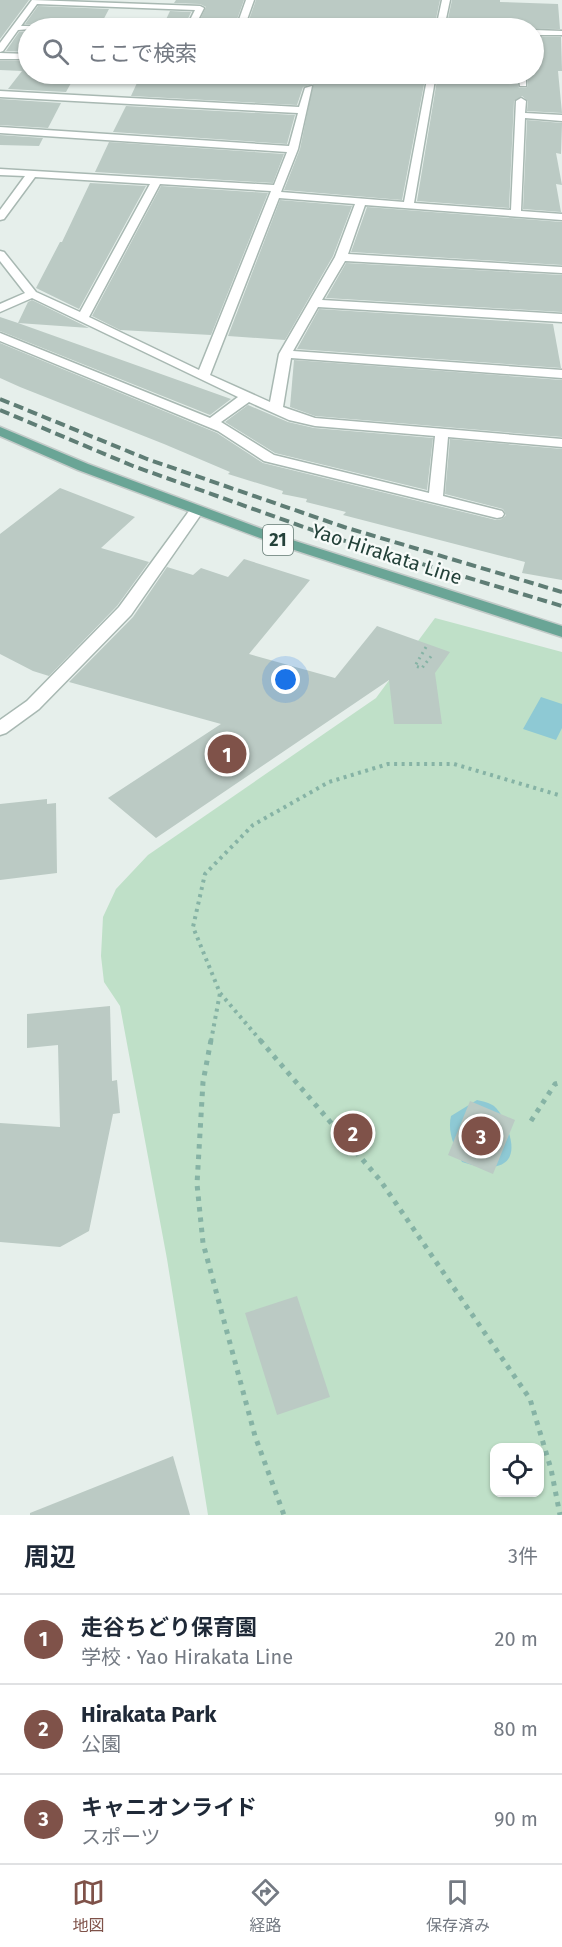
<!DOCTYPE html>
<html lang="ja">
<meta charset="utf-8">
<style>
:root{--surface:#fff;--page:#f2f2f3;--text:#1f2937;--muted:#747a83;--line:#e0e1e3;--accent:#7f5249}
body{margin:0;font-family:"Fira Sans","Noto Sans JP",sans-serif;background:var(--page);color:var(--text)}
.controls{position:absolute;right:18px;bottom:18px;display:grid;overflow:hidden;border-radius:12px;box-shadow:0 2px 4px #0004}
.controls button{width:54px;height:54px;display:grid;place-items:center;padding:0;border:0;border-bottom:2px solid var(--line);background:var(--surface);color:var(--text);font:30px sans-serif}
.you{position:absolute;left:286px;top:680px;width:21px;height:21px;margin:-15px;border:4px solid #fff;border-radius:50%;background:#1a73e8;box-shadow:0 0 0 9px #1a73e833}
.badge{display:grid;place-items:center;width:39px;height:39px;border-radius:50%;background:var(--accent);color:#fff;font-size:20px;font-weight:700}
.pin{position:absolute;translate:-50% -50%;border:3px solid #fff;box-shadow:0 2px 6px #0006}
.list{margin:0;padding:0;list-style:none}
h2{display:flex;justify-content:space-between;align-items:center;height:78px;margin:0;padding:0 24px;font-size:26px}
h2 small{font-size:20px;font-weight:400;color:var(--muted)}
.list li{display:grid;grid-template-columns:39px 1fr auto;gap:18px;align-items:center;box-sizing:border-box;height:90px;padding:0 24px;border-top:2px solid var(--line)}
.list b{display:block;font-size:22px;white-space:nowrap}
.list p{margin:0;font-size:20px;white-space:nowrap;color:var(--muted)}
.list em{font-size:20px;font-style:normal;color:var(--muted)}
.icon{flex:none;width:33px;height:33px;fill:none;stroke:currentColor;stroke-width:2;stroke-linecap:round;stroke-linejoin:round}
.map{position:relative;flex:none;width:562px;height:1515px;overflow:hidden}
.search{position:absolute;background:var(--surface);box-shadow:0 2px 4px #0004;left:18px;right:18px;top:18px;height:66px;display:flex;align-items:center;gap:15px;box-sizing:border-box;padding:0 21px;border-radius:33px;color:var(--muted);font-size:22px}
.sheet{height:348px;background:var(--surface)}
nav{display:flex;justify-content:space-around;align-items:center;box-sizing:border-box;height:84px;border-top:2px solid var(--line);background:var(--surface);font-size:16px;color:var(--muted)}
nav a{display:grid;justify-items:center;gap:3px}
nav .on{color:var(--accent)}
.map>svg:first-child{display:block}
.green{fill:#bfe0c8;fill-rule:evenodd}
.water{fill:#8ec9d4}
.building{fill:#bbcac4}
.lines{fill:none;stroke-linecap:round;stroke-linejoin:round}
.minor-casing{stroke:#a8b8b2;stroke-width:3}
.primary-casing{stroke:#c2cac8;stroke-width:3}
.path-far2{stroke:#86b3a5;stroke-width:3;stroke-dasharray:2 4;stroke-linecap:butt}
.path-far1{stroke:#86b3a5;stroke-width:4;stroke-dasharray:3 4.5;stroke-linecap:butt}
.path{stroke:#86b3a5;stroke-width:5;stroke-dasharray:4.5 6;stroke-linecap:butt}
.minor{fill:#fff;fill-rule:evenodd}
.primary{fill:#6aa596;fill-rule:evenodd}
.rail{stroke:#5f7d75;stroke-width:4;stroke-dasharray:10 5;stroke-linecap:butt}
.labels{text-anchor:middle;stroke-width:4.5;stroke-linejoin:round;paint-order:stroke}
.shield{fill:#f7fbf9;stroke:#637a73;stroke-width:1.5}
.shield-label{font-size:18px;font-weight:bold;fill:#24423a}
.street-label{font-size:20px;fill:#24423a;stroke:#f7fbf9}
</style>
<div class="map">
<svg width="562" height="1515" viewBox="0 0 562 1515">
<rect width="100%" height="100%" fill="#e6efeb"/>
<path class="green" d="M435,618l127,34v863h-354l-41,-256 -47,-253 -16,-24 -3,-26 2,-39 13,-28 32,-34 228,-157zM494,1448h46v44h-46z"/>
<g class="water">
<path d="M541,697l21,7v24l-6,12 -33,-11z"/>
<path d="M477,1100c5,1 13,3 17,6 7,6 11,16 14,24 14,40 -17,42 -46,32 -7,-13 -15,-30 -11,-46z"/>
</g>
<g class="building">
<path d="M0,0h29l-29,39z"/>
<path d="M176,0h68l-10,28h-38l10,-21 -6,-3 -26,-1z"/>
<path d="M256,0h184l-6,28h-188z"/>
<path d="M452,0h48v2l58,2 2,25 -114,-1z"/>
<path d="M38,6l71,3 -10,19h-55l-5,-4h-14z"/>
<path d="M170,11l21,1 -7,16h-22z"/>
<path d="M28,31v21l-22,-1 13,-19z"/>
<path d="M542,37h19l1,34h-4l4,42 -35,-2 1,-10 -6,-5 -8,5 -5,107 -92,-7 21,-127h78l3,14h7l2,-2v-12h6v-14l9,-4z"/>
<path d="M0,61h28v13h48l-10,18 -58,-3 14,-18 -22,-1z"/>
<path d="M141,74h22l-2,3 6,5 8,-8h42l-2,5 6,4 8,-9h197l-24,126 -118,-10 16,-41 13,-65 -10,3 -6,18 -166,-9z"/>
<path d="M0,99l61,4 -13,25 -48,-3z"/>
<path d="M126,106l169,9 -8,29 -174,-12z"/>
<path d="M527,120l35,3 -1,31 -5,-1 6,32 -6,-1 5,28 -38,-3z"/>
<path d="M0,135l43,3 -4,8 -39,-1z"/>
<path d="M109,142l175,12 -11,29 -178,-11z"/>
<path d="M90,183l56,3 -67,123 -43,-21 24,-46h2z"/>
<path d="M161,186l107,7 -57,142 -91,-5 -28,-14z"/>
<path d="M280,200l72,6 -19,50 -48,84 -57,-4z"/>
<path d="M367,207l195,15v43l-211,-13z"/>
<path d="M346,263l216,12v37l-236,-14z"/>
<path d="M32,300l57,28 -71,-5 213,76 -21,16 -210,-84v-14l18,6 10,-21z"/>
<path d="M319,309l234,15 8,44 -264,-19z"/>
<path d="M0,343l217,90 46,30 233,57 6,-1 4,-4 -3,-6 -58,-15 5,-55 112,10v131l-40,-7 3,-11 -182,-47 3,-3 -40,-10 1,-3 -25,-5 1,-3 -55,-17 2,-2 -66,-28 -144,-57 -20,-9z"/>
<path d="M294,360l268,20v57l-247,-21 -25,-9z"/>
<path d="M248,405l40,17 26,6 119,10 -6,52 -152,-37 -50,-31z"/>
<path d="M60,488l75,29 -34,31 48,14 -32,44 -68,70 -16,-5 -33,-17v-120z"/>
<path d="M244,559l66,21 -61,74 86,24 42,-52 73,26 -15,21 7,51h-48l-5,-44 -233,158 -48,-40 113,-74 -152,-42 64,-65 34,-50 26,8 8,-7 27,9z"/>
<path d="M47,799v5l9,-1 1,70 -57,7v-76z"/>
<path d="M110,1006l2,75 5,-1 3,33 -7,1 -24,117 -29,16 -60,-5v-119l60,4 -2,-82 -31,3v-34z"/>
<path d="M470,1101l45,19 -22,54 -45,-19z"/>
<path d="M297,1296l33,101 -53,18 -32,-102z"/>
<path d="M173,1456l17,59h-160v-2z"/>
</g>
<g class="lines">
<g class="minor-casing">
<g id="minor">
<path d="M32,0l168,6 4,2 -10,20h-8l9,-18 -158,-6 -16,22h17l4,2 -24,2 -15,21 -3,1v-9z"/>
<path d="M246,0h8l-10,28h-8z"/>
<path d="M442,0h8l-6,28h-8z"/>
<path d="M534,30l28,1v4h-22l1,20 -7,3z"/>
<path d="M0,53l28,1v5h-28z"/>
<path d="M165,74h8l-6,6 -4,-3z"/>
<path d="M219,74h8l-6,7 -4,-3z"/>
<path d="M428,74h8l-22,129 97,7 5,-109 5,-3 5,3 -1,12 37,2v6l-37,-3 -4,93 41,3v6l-197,-15 -17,49 214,13v6l-217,-12 -23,39 240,14v8l-244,-15 -25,44 269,19v8l-271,-20 -8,49 32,11 247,21v8l-114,-10 -5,59 59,15 2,3 -2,3 -5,1 -233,-57 -46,-30 -218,-90v-8l210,85 28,-21 -206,-99 -32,14v-8l25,-11 -25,-32v-10l4,1 32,40 44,20 70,-128 -115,-7 -31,42 -4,1v-10l25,-34 -25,-1v-6l274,16 13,-33 -287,-19v-6l289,19 9,-33 -298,-16v-6l299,16 6,-19 7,-2 -14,63 -17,43 123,10zM160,184l111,7 -72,179 -110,-53zM279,198l76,6 -20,53 -56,97 -9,48 -60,-27zM249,402l40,18 26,6 120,10 -6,57 -155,-38 -53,-33z"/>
<path d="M518,74h8v12h-6z"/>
<path d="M197,506l7,4 -73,105 -92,94 -33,24 -6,2v-15l27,-19 92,-94 73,-100z"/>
</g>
</g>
<g class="primary-casing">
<path id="primary" d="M0,427l88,37 201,75 273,87v11l-283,-92 -201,-75 -78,-34z"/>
</g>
<path class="path-far2" d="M426,647l-11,19 7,2 10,-13"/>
<g class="path-far1">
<path d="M211,1041l9,-48"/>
<path d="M261,1041l-41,-48 -27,-66 12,-53 48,-49 76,-43 59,-18h66l108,32"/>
</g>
<g class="path">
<path d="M211,1040l-8,42 -6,102 6,59 52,193 29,79"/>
<path d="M260,1040l120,140 150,219 21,70 9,46"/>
<path d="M531,1121l24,-37 7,-2"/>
</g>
<use href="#minor" class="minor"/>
<use href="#primary" class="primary"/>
<g class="rail">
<path d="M0,399l147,60 197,68 218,65"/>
<path d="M0,410l133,56 196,70 233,70"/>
</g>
</g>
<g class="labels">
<rect class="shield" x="263" y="525" width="30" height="30" rx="4.5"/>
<g class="shield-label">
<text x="278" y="546">21</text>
</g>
<g class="street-label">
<text transform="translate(387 554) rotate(18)" y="7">Yao Hirakata Line</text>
</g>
</g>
</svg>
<div class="controls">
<button><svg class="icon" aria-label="locate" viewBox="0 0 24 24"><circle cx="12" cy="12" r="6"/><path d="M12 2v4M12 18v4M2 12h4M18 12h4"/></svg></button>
</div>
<div class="you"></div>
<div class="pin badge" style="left:227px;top:754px">1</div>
<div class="pin badge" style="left:353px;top:1133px">2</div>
<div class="pin badge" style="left:481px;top:1136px">3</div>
<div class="search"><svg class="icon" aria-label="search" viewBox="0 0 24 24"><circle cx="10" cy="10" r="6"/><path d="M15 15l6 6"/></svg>ここで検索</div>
</div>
<section class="sheet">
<h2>周辺<small>3件</small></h2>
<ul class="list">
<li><span class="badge">1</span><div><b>走谷ちどり保育園</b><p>学校 · Yao Hirakata Line</p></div><em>20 m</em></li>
<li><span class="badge">2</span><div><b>Hirakata Park</b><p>公園</p></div><em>80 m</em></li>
<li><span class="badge">3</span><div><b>キャニオンライド</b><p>スポーツ</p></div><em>90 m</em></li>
</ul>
</section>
<nav>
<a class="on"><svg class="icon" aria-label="map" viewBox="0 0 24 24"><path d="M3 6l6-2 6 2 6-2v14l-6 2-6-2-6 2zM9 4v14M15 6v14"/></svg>地図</a>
<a><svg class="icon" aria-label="directions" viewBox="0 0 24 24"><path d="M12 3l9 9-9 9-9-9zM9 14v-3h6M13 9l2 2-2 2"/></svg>経路</a>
<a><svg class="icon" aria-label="saved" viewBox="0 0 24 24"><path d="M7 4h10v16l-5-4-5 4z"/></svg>保存済み</a>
</nav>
